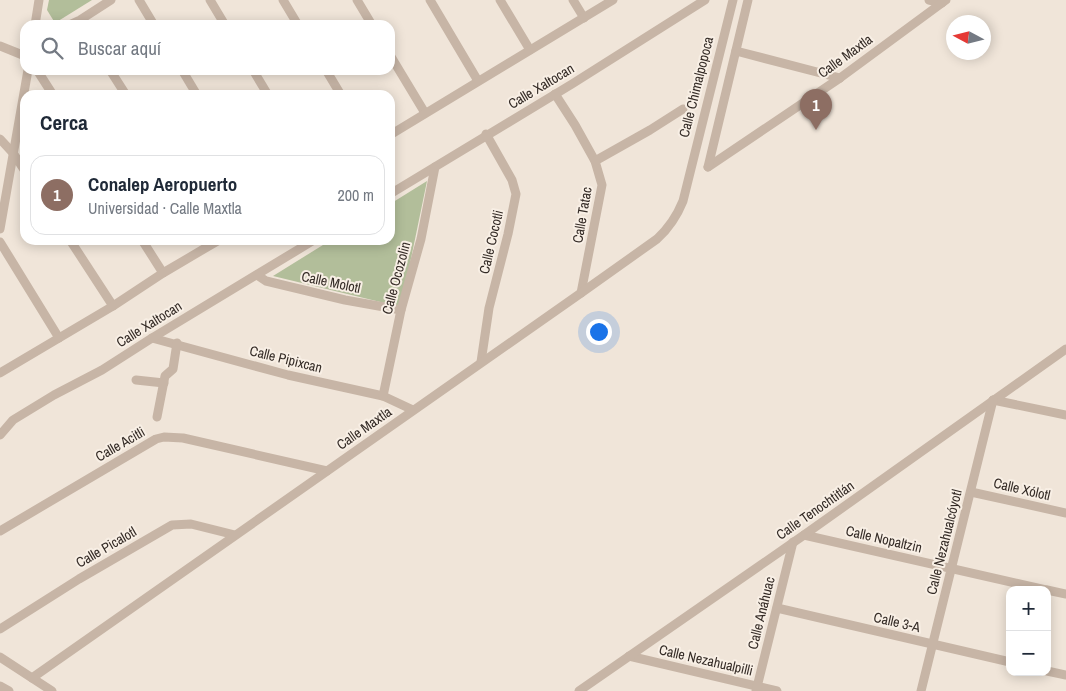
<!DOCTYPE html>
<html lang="es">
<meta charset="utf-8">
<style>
:root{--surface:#fff;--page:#f6f6f7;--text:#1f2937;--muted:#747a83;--line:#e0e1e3;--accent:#1e5053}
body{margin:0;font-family:"Archivo Narrow",sans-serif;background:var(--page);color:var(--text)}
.controls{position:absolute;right:15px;bottom:15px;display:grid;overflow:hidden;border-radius:10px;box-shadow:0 2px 12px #0003}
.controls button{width:45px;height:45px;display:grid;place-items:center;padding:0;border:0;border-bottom:1px solid var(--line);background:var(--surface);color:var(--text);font:25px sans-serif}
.compass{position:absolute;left:946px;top:15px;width:45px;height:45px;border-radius:50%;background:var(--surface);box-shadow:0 2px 12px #0003;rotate:277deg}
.you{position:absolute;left:598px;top:331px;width:18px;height:18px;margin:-12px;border:4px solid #fff;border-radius:50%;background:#1a73e8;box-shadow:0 0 0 8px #1a73e833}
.badge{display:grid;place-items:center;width:32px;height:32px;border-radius:50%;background:var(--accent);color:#fff;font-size:16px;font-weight:700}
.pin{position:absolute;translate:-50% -41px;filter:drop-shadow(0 1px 2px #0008)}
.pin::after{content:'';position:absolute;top:26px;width:18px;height:15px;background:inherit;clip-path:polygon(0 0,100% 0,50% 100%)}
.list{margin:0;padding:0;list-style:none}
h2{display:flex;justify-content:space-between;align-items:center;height:65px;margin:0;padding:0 20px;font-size:21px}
h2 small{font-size:16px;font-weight:400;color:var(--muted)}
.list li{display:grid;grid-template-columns:32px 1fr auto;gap:15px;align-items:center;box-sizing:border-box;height:80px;margin:0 10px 10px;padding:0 10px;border:1px solid var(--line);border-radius:15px}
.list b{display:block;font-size:19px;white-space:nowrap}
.list p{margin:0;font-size:16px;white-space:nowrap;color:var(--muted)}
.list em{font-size:16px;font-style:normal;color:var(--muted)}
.icon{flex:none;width:28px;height:28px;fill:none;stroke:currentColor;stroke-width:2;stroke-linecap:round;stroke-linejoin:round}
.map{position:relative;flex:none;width:1066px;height:691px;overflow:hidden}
.search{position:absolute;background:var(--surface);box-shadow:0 2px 12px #0003;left:20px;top:20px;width:375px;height:55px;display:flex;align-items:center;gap:12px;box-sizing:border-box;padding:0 18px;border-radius:15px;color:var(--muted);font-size:19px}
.panel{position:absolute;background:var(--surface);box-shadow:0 2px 12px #0003;left:20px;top:90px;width:375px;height:155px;border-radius:15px}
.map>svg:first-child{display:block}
.green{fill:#b2be9a}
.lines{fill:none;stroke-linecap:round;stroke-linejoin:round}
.street{stroke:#c7b5a6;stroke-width:9}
.labels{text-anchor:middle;stroke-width:4;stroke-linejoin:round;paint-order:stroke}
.street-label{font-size:14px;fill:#342b26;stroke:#f8efe5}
</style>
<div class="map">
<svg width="1066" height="691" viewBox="0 0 1066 691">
<rect width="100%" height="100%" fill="#f0e5d9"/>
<g class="green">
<path d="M49,0h43l-37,23 -8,-13z"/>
<path d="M427,181l-26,126 -128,-31 58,-36h59v-36z"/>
</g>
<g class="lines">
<g class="street">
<path d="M139,0l15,25"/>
<path d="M210,0l15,25"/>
<path d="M283,0l15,25"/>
<path d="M357,0l15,25"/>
<path d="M430,0l48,81"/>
<path d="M500,0l30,50"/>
<path d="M573,0l11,18"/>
<path d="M929,0l13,3v-3"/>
<path d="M35,25l4,-25"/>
<path d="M69,25l11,-5 31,-20"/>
<path d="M0,46l25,10"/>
<path d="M736,51l104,27"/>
<path d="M390,55l35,58"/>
<path d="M37,70l16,25"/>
<path d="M110,70l16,25"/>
<path d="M182,70l15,25"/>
<path d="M253,70l15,25"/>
<path d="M326,70l15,25"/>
<path d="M555,94l20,31 20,36 7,24 -21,108"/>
<path d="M390,135l223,-135"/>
<path d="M0,139l13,14 12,18"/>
<path d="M595,161l55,-31 33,-21"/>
<path d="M708,167l132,-89 106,-78"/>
<path d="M708,167l40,-167"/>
<path d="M390,194l182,-110 133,-84"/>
<path d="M0,229l28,-159"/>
<path d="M70,240l43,66"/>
<path d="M142,240l21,33"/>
<path d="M0,242l59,96"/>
<path d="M257,275l9,6 79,19 56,10"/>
<path d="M152,338l136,37 95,21 30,14"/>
<path d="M481,362l8,-54 19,-74 8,-40 -4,-14 -26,-46"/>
<path d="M0,373l113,-67 50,-33 56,-33"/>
<path d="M136,380l28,3"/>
<path d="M383,396l18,-86 20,-71 14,-72"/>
<path d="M993,400l73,15"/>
<path d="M157,417l8,-41 8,-7 4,-26"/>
<path d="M0,435l13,-15 41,-25 48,-25 50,-32 162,-98"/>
<path d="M971,492l95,21"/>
<path d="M0,531l156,-92 8,-2 19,1 144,33"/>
<path d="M804,535l242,55"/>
<path d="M1047,590l19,4"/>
<path d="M777,608l233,54"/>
<path d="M0,629l79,-50 93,-54 19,-1 44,11"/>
<path d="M629,656l148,35"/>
<path d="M0,657l52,34"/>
<path d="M1047,671l19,4"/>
<path d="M32,678l549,-385 76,-54c12,-11 20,-23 26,-38l50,-201"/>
<path d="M0,686l9,5"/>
<path d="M579,691l225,-156 262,-186"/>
<path d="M756,691l37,-149"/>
<path d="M921,691l72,-291"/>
</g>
</g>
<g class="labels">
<g class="street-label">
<text transform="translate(845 56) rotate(-36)" y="5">Calle Maxtla</text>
<text transform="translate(541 86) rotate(-31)" y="5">Calle Xaltocan</text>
<text transform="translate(696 87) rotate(-76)" y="5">Calle Chimalpopoca</text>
<text transform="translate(582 215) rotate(-80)" y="5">Calle Tatac</text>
<text transform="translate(491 242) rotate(-77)" y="5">Calle Cocotli</text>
<text transform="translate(396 278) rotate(-75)" y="5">Calle Ocozolin</text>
<text transform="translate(331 282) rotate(12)" y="5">Calle Molotl</text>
<text transform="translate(149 324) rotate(-32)" y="5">Calle Xaltocan</text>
<text transform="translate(286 359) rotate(14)" y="5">Calle Pipixcan</text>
<text transform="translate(364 428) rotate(-35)" y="5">Calle Maxtla</text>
<text transform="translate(120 444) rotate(-30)" y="5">Calle Acitli</text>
<text transform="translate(1022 489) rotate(13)" y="5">Calle Xólotl</text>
<text transform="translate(815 510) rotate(-35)" y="5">Calle Tenochtitlán</text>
<text transform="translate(884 539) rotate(13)" y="5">Calle Nopaltzin</text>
<text transform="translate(944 542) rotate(-76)" y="5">Calle Nezahualcóyotl</text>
<text transform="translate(106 547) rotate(-30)" y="5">Calle Picalotl</text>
<text transform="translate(761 613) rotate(-76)" y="5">Calle Anáhuac</text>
<text transform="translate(897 622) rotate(13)" y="5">Calle 3-A</text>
<text transform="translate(706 660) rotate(13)" y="5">Calle Nezahualpilli</text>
</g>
</g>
</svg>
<div class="controls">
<button>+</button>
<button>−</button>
</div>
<svg class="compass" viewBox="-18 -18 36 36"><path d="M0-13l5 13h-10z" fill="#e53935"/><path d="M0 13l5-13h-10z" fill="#747a83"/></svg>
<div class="you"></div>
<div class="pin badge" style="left:816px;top:130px;background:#8d6e63">1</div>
<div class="search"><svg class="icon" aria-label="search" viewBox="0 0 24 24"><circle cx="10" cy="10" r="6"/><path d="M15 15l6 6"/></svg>Buscar aquí</div>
<section class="panel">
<h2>Cerca<small></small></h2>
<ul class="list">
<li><span class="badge" style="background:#8d6e63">1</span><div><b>Conalep Aeropuerto</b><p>Universidad · Calle Maxtla</p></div><em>200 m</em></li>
</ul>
</section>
</div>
